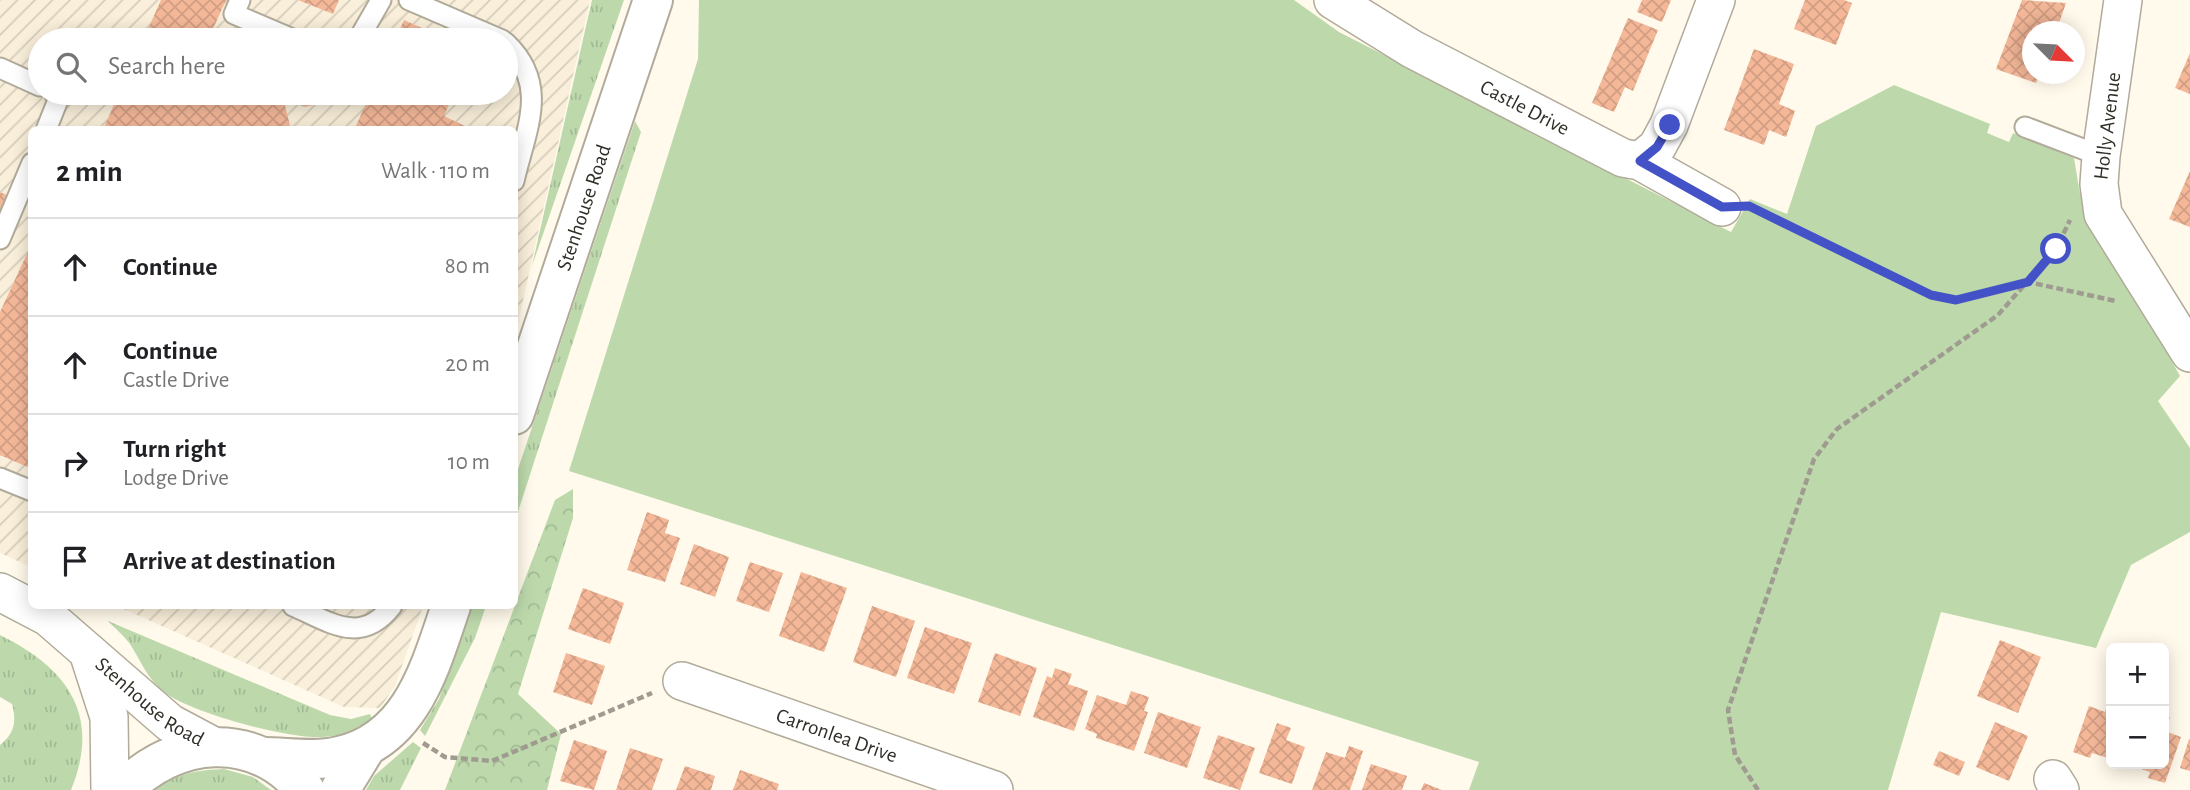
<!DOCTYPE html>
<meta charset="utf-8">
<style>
:root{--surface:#fff;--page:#f6f6f6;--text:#202124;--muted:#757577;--line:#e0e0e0}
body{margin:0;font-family:"Alegreya Sans",sans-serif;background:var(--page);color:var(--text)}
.controls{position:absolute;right:21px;bottom:21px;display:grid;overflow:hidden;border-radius:10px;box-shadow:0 4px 18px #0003}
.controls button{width:63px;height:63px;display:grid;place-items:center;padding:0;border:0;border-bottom:2px solid var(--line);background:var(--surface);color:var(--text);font:35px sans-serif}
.compass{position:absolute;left:2022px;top:21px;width:63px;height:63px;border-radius:50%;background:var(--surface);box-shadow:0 4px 18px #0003;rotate:114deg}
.stop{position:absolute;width:21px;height:21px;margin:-16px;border:5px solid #4452c7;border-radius:50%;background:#fff}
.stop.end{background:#4452c7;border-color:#fff;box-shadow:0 2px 7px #0008}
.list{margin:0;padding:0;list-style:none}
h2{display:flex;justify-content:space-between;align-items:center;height:91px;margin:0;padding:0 28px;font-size:30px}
h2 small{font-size:23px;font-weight:400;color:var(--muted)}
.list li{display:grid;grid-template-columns:46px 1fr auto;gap:21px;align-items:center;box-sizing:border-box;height:98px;padding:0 28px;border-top:2px solid var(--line)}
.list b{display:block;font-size:26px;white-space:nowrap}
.list p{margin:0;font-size:23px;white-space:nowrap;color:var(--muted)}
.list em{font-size:23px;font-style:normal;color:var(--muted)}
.icon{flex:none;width:38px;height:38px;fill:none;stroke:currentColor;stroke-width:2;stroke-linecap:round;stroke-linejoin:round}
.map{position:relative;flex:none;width:2190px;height:790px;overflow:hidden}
.search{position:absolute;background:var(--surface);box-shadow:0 4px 18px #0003;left:28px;top:28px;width:490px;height:77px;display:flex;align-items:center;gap:18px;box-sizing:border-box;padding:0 24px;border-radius:38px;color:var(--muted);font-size:26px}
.panel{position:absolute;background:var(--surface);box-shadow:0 4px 18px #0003;left:28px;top:126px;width:490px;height:483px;border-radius:10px}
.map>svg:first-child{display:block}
.industrial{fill:url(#industrial-furrows);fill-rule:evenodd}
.grass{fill:url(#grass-tufts)}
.forest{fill:url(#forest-crowns)}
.green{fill:#bdd9ac}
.building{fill:url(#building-cross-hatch)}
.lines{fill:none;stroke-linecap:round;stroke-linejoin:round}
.lane-casing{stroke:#b1ab9a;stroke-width:23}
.street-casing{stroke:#b1ab9a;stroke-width:40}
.secondary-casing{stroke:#b1ab9a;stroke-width:42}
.path{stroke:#9f9b90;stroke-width:4.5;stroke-dasharray:7 3.5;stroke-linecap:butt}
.lane{stroke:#fff;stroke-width:19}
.street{stroke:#fff;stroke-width:37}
.secondary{stroke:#fff;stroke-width:38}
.route{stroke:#4452c7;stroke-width:9}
.labels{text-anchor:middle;stroke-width:6;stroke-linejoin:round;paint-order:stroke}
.street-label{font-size:21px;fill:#302e27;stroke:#fff}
</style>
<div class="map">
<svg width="2190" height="790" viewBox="0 0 2190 790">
<defs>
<pattern id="industrial-furrows" width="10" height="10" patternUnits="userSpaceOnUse" patternTransform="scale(1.75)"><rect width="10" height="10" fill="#f9efda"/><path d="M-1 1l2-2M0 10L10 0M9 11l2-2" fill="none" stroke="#d6cdbb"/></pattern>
<pattern id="grass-tufts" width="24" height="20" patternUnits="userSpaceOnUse" patternTransform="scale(1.75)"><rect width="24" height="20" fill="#bdd9ac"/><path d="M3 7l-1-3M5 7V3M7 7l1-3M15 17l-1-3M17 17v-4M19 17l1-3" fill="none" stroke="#a3bb94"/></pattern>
<pattern id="forest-crowns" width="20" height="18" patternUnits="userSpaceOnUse" patternTransform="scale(1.75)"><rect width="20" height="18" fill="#bdd9ac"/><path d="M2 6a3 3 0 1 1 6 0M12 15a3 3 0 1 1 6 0" fill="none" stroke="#a3bb94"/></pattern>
<pattern id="building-cross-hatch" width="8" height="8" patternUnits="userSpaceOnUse" patternTransform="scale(1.75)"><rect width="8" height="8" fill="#f4b899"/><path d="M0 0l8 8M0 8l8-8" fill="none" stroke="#d29e84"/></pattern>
</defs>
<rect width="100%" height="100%" fill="#fffaeb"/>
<g class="industrial">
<path d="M0,0h590l-75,336 -1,-206h-482l-1,437 -31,-14zM40,40h466v53h-466z"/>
<path d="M117,606h306l-28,80 -15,22 -36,-1z"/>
</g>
<g class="grass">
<path d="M592,0h32l-92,266 54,-240z"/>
<path d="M635,121l6,11 -126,389v-43z"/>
<path d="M471,606h15l-11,32 -50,98 -5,-6 19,-31z"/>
<path d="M108,621l222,94 21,4 19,-5 2,5c-16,9 -31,18 -50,18 -34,2 -131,-24 -158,-45 -16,-12 -23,-31 -34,-48 -6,-8 -15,-16 -22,-23z"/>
<path d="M0,635c67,33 102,79 71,155h-71v-45c14,-11 17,-23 12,-41l-12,-7z"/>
<path d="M413,742l8,6 -21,42h-34l8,-14z"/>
<path d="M224,769l29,8 18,13h-116c21,-17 43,-20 69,-21z"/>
</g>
<path class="forest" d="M573,489v29l-55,176 43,40 -14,56h-102l110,-290z"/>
<path class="green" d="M699,0h595l45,32 392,200 19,-33 37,15 29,-88 78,-41 96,39 -3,9 22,9 4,-9 61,25 6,36 100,182 -22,25 32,47v84l-59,33 -35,83 -155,-36 -53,178h-419l10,-28 -910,-291 129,-412z"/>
<g class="building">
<path d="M161,0h65l-18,40h-65z"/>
<path d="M298,0h41l-6,14z"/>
<path d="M1642,0h29l-9,22 -25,-10z"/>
<path d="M1805,0h39l8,3 -16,42 -42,-16z"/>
<path d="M2022,0l44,3 -10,29h-24v42h8l-4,9 -40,-14z"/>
<path d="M1628,18l30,12 -25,61 -8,-4 -11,25 -22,-9z"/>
<path d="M404,20l44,20h-53z"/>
<path d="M1754,49l40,15 -15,40 16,7 -9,26 -17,-7 -5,15 -40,-15z"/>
<path d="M2190,53v41l-15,-6z"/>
<path d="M119,93h163l9,37h-188z"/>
<path d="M290,93h32l-5,11 -12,3 -12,-5z"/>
<path d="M371,93h83l-10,23 29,14h-119z"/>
<path d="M2190,171v56l-21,-8z"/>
<path d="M0,192l9,4 -9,20z"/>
<path d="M32,243v226l-32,-14v-143z"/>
<path d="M647,512l22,8 -4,13 15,5 -15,44 -38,-12z"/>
<path d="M694,544l35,13 -14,40 -35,-13z"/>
<path d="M750,562l33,11 -14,39 -33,-11z"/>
<path d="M801,572l46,16 -23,64 -45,-16z"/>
<path d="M583,588l41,15 -14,41 -42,-15z"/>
<path d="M872,606l43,15 -19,56 -43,-15z"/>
<path d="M925,627l47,16 -18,51 -47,-16z"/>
<path d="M2000,640l41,17 -23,56 -41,-17z"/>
<path d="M566,653l39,13 -13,39 -39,-13z"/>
<path d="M995,653l42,15 -17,48 -42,-14z"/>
<path d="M1055,668l17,6 -4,10 20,7 -14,40 -41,-14 14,-41 5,2z"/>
<path d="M1131,691l18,6 -5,14 4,1 -14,39 -38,-13 1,-4 -12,-5 12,-34 29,10z"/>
<path d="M2111,693v66l-19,-6 -2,5 -17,-6 16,-46 16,6z"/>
<path d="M1158,712l43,15 -14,41 -43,-15z"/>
<path d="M2164,715l6,2 -5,14 16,6 -16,46 -17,-5 2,-6 -23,-8h37z"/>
<path d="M1995,722l33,14 -19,45 -33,-14z"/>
<path d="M1277,723l14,5 -5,12 19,7 -13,37 -33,-11z"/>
<path d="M1218,735l37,13 -15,42 -37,-12z"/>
<path d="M2189,739h1v32l-10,-3z"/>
<path d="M574,740l33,11 -13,39 -34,-9z"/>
<path d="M1349,746l14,5 -13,39h-38l14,-38 19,6z"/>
<path d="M630,748l33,11 -11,31h-36z"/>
<path d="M1939,751l26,11 -6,14 -26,-11z"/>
<path d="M1371,764l36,12 -5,14h-40z"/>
<path d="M685,766l30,10 -4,14h-35z"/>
<path d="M740,770l39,14 -2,6h-44z"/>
<path d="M1424,783l18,7h-21z"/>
</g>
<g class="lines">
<g class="lane-casing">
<g id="lane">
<path d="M240,0l-6,14 61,26"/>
<path d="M409,0l93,40"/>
<path d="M358,40l23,-40"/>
<path d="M506,43c44,42 20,86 8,138"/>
<path d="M0,68l40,18"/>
<path d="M2025,127l76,29"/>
<path d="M46,130l14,-35 -6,-2"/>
<path d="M0,239l32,-76"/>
<path d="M0,478l32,13"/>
<path d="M293,606c37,16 68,40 99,0"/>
</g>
</g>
<g class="street-casing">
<g id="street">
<path id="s1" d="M1333,0l79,49 211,109 17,3 82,46"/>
<path d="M2123,0l-22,156 -2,28 4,30 87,139"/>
<path d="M1640,161l17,-14 12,-22 47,-125"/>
<path id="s2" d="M0,592l48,25 122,106 45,24"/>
<path d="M88,652l21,65 1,73"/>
<path id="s3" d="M682,681l312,109"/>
<path d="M2053,779l7,11"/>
</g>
</g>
<g class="secondary-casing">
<g id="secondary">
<path id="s4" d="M514,415l139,-415"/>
<path d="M264,757c23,0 52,5 75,-1 73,-16 91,-89 112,-150"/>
<path d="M123,790c53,-53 130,-61 182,0"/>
<path d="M340,790l25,-41"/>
</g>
</g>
<g class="path">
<path d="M1754,209l177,86 25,5 72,-18 88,19"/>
<path d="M423,743l22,14 47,4 160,-68"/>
<path d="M1758,790l-23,-35 -7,-45 86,-251 23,-30 161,-114 58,-66 14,-29"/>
</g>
<use href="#lane" class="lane"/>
<use href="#street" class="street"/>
<use href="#secondary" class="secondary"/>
</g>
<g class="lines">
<path class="route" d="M1670,125l-13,22 -17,14 82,46 27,-1 182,89 25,5 72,-18 28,-33"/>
</g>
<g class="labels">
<g class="street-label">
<text dy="7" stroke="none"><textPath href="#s1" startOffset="220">Castle Drive</textPath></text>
<text transform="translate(2107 126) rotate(-83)" y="7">Holly Avenue</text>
<text dy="7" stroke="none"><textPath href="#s4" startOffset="219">Stenhouse Road</textPath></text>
<text dy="7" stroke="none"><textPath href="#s2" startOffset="187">Stenhouse Road</textPath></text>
<text dy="7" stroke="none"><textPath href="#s3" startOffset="164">Carronlea Drive</textPath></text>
</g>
</g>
</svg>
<div class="controls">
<button>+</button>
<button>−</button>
</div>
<svg class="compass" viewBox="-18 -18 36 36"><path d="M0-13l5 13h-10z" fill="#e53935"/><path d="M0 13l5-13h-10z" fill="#757577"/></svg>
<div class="stop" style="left:2056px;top:249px"></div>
<div class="stop end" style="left:1670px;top:125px"></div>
<div class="search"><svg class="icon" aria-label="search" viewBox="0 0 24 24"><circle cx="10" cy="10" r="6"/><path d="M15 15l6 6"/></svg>Search here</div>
<section class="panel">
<h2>2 min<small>Walk · 110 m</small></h2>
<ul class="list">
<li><svg class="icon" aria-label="ahead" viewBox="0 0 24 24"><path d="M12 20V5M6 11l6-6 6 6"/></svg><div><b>Continue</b></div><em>80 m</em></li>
<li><svg class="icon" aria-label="ahead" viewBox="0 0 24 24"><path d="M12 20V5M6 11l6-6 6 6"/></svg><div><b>Continue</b><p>Castle Drive</p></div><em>20 m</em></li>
<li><svg class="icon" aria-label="right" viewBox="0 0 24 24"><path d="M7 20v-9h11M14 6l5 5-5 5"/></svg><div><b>Turn right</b><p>Lodge Drive</p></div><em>10 m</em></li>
<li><svg class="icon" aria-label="arrive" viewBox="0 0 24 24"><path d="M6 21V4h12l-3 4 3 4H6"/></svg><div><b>Arrive at destination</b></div></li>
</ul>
</section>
</div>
